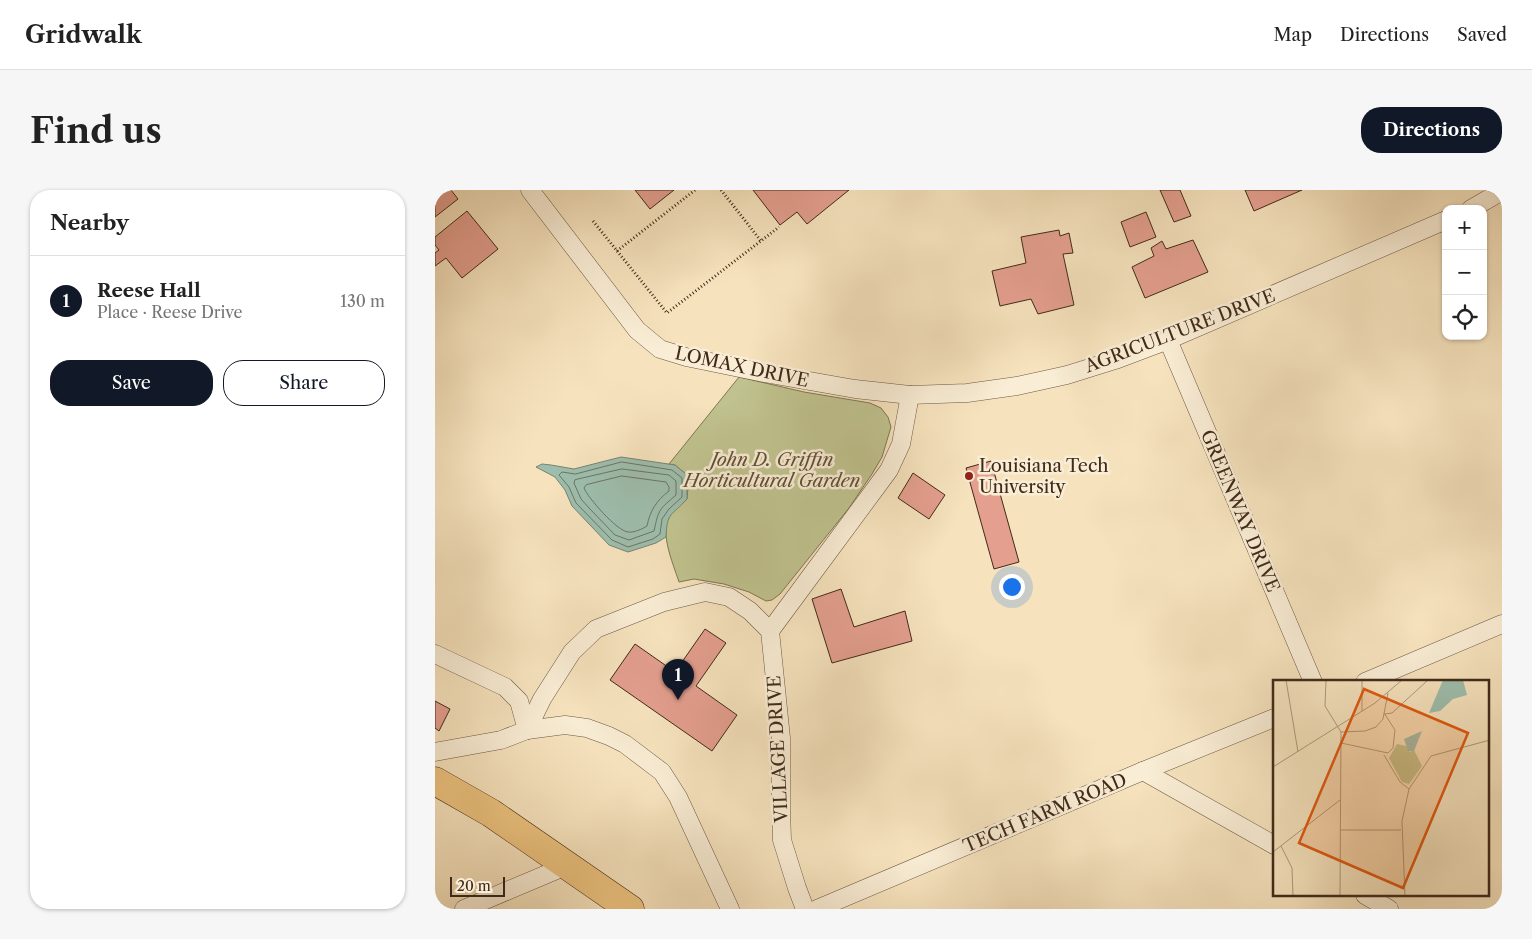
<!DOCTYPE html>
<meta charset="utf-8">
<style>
:root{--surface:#fff;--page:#f6f6f6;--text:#222;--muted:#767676;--line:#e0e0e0;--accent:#111827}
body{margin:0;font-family:"Libre Caslon Text",serif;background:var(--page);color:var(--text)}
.controls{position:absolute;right:15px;top:15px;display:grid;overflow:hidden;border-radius:10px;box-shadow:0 1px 4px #0004}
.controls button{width:45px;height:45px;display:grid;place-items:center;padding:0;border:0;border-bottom:1px solid var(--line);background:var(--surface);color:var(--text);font:25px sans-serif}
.scale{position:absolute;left:15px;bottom:12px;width:55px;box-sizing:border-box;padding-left:5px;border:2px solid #402a1a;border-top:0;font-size:14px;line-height:18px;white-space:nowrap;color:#402a1a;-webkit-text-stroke:4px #f9edd5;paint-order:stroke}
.you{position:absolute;left:576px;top:396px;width:18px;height:18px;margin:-12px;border:4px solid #fff;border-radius:50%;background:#1a73e8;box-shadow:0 0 0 8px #1a73e833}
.badge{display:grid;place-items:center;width:32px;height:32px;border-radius:50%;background:var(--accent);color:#fff;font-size:16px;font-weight:700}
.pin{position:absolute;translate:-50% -41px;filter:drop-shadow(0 1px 2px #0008)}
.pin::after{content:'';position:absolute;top:26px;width:18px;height:15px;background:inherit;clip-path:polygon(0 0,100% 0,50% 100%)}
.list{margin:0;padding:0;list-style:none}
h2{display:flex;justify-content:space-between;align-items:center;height:65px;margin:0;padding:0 20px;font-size:21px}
h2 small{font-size:16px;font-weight:400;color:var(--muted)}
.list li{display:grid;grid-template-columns:32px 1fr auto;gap:15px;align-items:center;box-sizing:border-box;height:90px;padding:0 20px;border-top:1px solid var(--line)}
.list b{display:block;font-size:19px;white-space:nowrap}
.list p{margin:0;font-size:16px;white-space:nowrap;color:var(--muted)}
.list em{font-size:16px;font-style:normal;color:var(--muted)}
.actions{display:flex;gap:10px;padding:15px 20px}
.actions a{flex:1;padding:11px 0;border:1px solid var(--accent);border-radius:20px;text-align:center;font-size:18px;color:var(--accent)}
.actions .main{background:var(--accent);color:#fff}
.icon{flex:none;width:28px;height:28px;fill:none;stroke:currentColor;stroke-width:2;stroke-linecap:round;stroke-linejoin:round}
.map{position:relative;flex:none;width:1067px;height:719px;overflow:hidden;border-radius:20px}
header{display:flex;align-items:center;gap:30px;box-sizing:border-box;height:70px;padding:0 25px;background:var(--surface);border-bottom:1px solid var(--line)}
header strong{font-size:24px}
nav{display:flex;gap:28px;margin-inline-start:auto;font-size:18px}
.intro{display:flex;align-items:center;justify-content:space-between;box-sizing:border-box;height:120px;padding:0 30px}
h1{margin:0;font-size:35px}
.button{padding:12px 22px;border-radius:20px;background:var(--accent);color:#fff;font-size:18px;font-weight:700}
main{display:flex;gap:30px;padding:0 30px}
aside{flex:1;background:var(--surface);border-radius:20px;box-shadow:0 1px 4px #0004}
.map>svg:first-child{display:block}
.green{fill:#c0c38f;stroke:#807654}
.water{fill:#9dbead;stroke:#788372}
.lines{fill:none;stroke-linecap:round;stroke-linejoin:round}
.shore{stroke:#6e7464;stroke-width:1}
.building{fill:#e49f8f;stroke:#402a1a}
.street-casing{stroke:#6e5843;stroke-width:19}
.primary-casing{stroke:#402a1a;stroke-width:29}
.path{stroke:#402a1a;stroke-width:3;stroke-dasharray:1 2.5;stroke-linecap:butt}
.street{stroke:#f9edd5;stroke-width:18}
.primary{stroke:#ebc27f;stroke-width:28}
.poi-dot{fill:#8f2418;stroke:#f9edd5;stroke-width:2}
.labels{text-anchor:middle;stroke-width:5;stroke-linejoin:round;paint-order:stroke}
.street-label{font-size:18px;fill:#402a1a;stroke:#f9edd5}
.park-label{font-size:18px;font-style:italic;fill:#605037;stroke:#f9edd5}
.poi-label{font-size:18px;fill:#402a1a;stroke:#f9edd5;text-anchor:start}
.inset-road{fill:none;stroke:#ad997c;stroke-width:1}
.view{fill:#e0570d;fill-opacity:0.15;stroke:#e0570d;stroke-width:2.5}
.inset-edge{fill:none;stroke:#402a1a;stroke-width:2.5}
</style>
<header>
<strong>Gridwalk</strong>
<nav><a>Map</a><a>Directions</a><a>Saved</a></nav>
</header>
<div class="intro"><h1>Find us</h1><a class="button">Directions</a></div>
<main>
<aside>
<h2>Nearby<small></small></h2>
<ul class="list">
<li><span class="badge">1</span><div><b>Reese Hall</b><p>Place · Reese Drive</p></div><em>130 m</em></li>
</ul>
<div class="actions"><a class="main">Save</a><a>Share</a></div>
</aside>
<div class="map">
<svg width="1067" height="719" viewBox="0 0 1067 719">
<rect width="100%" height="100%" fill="#f6e3be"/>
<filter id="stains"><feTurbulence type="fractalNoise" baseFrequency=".004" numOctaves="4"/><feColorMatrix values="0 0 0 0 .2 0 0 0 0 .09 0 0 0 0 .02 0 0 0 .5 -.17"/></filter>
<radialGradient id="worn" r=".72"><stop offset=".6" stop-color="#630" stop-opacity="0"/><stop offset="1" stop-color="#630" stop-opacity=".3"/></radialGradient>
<path class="green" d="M304,187l65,15 66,11 11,5 7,9 3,10 -9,30 -10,17 -23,34 -69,86 -8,6 -6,1 -17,-9 -25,-8 -30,-5 -15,3c-6,-19 -22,-54 -7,-70 4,-5 11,-8 15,-13l1,-12 -1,-12 -12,-10 -6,-1z"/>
<path class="water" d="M186,267l54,8 12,10v24c-15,17 -20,12 -21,38l-10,6 -28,9 -19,-7 -37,-39 -7,-16 -10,-13 -19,-10 6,-3 9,1 23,4z"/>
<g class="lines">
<g class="shore">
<path d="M187,272l50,8 10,8v19l-13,12 -7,10 -2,15 -7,5 -25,8 -16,-7 -36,-37 -7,-16 -10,-12 3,-3 13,2z"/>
<path d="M187,279l47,6 7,6v14c-17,15 -17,13 -22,36l-25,9 -14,-5 -25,-26 -9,-10 -7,-16 1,-3z"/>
<path d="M187,286l44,6 3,5v4c-13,10 -19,20 -22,35 -5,3 -13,7 -19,6 -11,-1 -40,-34 -44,-44l2,-3z"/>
</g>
</g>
<g class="building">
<path d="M0,0h16l7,9 -23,18z"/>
<path d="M200,0h39l-24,19z"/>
<path d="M318,0h96l-42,34 -10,-12 -17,13z"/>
<path d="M725,0h20l11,26 -17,6z"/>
<path d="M810,0h57l-48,21z"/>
<path d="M32,21l31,38 -36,29 -16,-20 -11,8v-13l4,-3 -4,-5v-8z"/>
<path d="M711,22l10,25 -26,10 -9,-25z"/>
<path d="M624,40l1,6 9,-3 4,20 -10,1 11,51 -36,9 -7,-15 -31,7 -8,-35 34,-8 -5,-26z"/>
<path d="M758,50l15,32 -63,26 -13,-31 22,-11 -3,-8 11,-7 4,8z"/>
<path d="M556,271l28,101 -25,7 -28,-101z"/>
<path d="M478,283l32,22 -16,24 -31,-21z"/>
<path d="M406,399l13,38 51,-16 7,30 -80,22 -20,-64z"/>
<path d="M270,439l21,14 -30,43 41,29 -25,36 -102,-71 25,-36 40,28z"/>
<path d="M0,511l15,8 -11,22 -4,-3z"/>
</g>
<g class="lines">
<g class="street-casing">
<g id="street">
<path d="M95,0l107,140 23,19 26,8 78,16 91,16 55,6"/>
<path d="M1036,19l31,-18"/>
<path d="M733,150l145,342"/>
<path d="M335,441l119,-161 12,-26 9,-49 57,-2 50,-7 50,-11 48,-15 53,-20 278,-120"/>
<path d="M0,464l70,33 14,14 8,29"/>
<path d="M930,492l137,-58"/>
<path d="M92,540l15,-31 30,-47 24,-23 68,-27 41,-10 24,5 21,14 20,20 11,107v70l1,32 15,48 8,21"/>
<path d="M0,562l66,-12 26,-10 38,-5 22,3 22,8 16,8 37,28 16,25 52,112"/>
<path d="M708,581l131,74"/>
<path d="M930,705l24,14"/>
<path d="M29,719l102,-43"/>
<path d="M382,719l326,-138 131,-53"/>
</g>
</g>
<g class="primary-casing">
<path id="primary" d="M0,591l56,32 139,96"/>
</g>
<g class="path">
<path d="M286,0l40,51"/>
<path d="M158,31l74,92 112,-86"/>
<path d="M182,61l78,-61"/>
</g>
<use href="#street" class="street"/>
<use href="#primary" class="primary"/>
</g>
<circle class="poi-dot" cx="534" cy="286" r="5"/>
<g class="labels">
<g class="street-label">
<text transform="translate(745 141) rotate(-21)" y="6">AGRICULTURE DRIVE</text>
<text transform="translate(307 177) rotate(12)" y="6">LOMAX DRIVE</text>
<text transform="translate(805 321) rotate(67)" y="6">GREENWAY DRIVE</text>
<text transform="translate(343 559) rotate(-93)" y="6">VILLAGE DRIVE</text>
<text transform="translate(610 623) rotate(-23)" y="6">TECH FARM ROAD</text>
</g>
<g class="park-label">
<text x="337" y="276">John D. Griffin<tspan x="337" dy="21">Horticultural Garden</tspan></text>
</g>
<g class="poi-label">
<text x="544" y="282">Louisiana Tech<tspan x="544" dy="21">University</tspan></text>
</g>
</g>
<g transform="translate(838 490)">
<rect width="216" height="216" fill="#f6e3be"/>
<path d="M124,64l9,2 4,6 4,-2 8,16 -13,18 -7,-2 -13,-24z" fill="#c0c38f"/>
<path d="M170,0h20l4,15 -14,4 -13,12 -11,2zM149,51l-8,20h-6l-4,-12z" fill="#9dbead"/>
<path class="inset-road" d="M13,0l12,72M53,0l-1,26 16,26 -1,164M89,0v31M112,34l7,-1 36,-33M68,52l24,-1 11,-4 7,-8 5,-26M68,63l47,10 5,-5 2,-18 -11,-17M111,75l16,27 9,7 -7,32 3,75M0,87l102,-64 27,-23M136,109l22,-33 59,-16M67,150h61M8,166l11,22 1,28M0,172l67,-52"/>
<path class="view" d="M91,9l104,44 -65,155 -104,-45z"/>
<rect width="216" height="216" class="inset-edge"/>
</g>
<rect width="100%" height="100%" filter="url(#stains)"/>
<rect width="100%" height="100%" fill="url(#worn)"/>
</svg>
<div class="controls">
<button>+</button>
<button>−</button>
<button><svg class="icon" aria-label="locate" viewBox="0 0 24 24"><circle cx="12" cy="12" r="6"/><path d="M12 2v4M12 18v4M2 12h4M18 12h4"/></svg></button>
</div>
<div class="scale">20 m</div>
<div class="you"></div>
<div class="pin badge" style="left:243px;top:510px">1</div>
</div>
</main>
